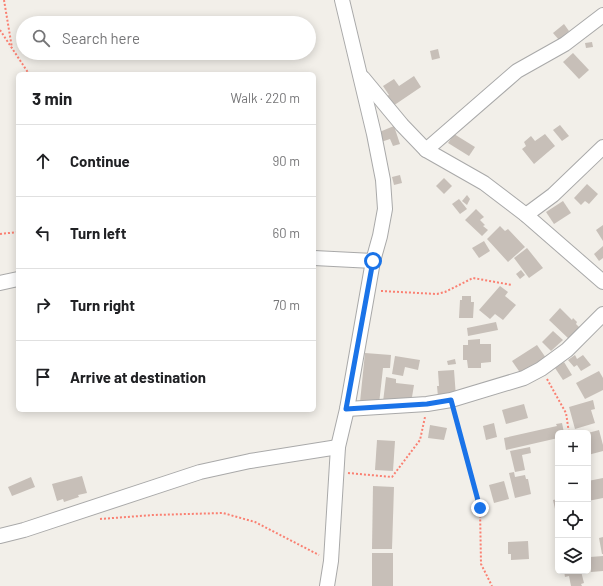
<!DOCTYPE html>
<meta charset="utf-8">
<style>
:root{--surface:#fff;--page:#f2f2f2;--text:#202124;--muted:#757577;--line:#e0e0e0}
body{margin:0;font-family:Barlow,sans-serif;background:var(--page);color:var(--text)}
.controls{position:absolute;right:12px;bottom:12px;display:grid;overflow:hidden;border-radius:6px;box-shadow:0 2px 10px #0003}
.controls button{width:36px;height:36px;display:grid;place-items:center;padding:0;border:0;border-bottom:1px solid var(--line);background:var(--surface);color:var(--text);font:20px sans-serif}
.stop{position:absolute;width:12px;height:12px;margin:-9px;border:3px solid #1a73e8;border-radius:50%;background:#fff}
.stop.end{background:#1a73e8;border-color:#fff;box-shadow:0 1px 4px #0008}
.list{margin:0;padding:0;list-style:none}
h2{display:flex;justify-content:space-between;align-items:center;height:52px;margin:0;padding:0 16px;font-size:17px}
h2 small{font-size:13px;font-weight:400;color:var(--muted)}
.list li{display:grid;grid-template-columns:26px 1fr auto;gap:12px;align-items:center;box-sizing:border-box;height:72px;padding:0 16px;border-top:1px solid var(--line)}
.list b{display:block;font-size:15px;white-space:nowrap}
.list em{font-size:13px;font-style:normal;color:var(--muted)}
.icon{flex:none;width:22px;height:22px;fill:none;stroke:currentColor;stroke-width:2;stroke-linecap:round;stroke-linejoin:round}
.map{position:relative;flex:none;width:603px;height:586px;overflow:hidden}
.search{position:absolute;background:var(--surface);box-shadow:0 2px 10px #0003;left:16px;top:16px;width:300px;height:44px;display:flex;align-items:center;gap:10px;box-sizing:border-box;padding:0 14px;border-radius:22px;color:var(--muted);font-size:15px}
.panel{position:absolute;background:var(--surface);box-shadow:0 2px 10px #0003;left:16px;top:72px;width:300px;height:340px;border-radius:6px}
.map>svg:first-child{display:block}
.building{fill:#c7bfb8}
.lines{fill:none;stroke-linecap:round;stroke-linejoin:round}
.street-casing{stroke:#a9a9a9;stroke-width:16}
.path{stroke:#fa8072;stroke-width:2;stroke-dasharray:2 2;stroke-linecap:butt}
.street{stroke:#fff;stroke-width:14}
.route{stroke:#1a73e8;stroke-width:5}
</style>
<div class="map">
<svg width="603" height="586" viewBox="0 0 603 586">
<rect width="100%" height="100%" fill="#f2efe9"/>
<g class="building">
<path d="M564,24l5,7 -10,9 -6,-7z"/>
<path d="M592,42l1,5 -7,1 -1,-5z"/>
<path d="M438,49l2,9 -8,2 -2,-9z"/>
<path d="M573,53l16,17 -10,9 -16,-17z"/>
<path d="M414,76l7,11 -31,21 -7,-10 6,-3 -6,-9 11,-7 5,7z"/>
<path d="M560,125l9,11 -7,5 -9,-11z"/>
<path d="M394,126l6,18 -7,2 -3,-7 -9,3 -4,-9z"/>
<path d="M454,134l21,13 -6,9 -21,-13z"/>
<path d="M545,134l10,12 -21,18 -12,-15 4,-3 -2,-4 7,-6 4,5z"/>
<path d="M400,175l2,8 -8,2 -2,-8z"/>
<path d="M444,178l8,8 -8,8 -8,-8z"/>
<path d="M587,184l11,10 -9,10 -4,-3 -4,4 -7,-7z"/>
<path d="M467,195l3,4 -3,6 -5,-4z"/>
<path d="M459,199l8,10 -7,5 -8,-10z"/>
<path d="M563,201l8,12 -17,11 -8,-12z"/>
<path d="M476,209l8,8 -4,3 5,5 -2,1 5,4 -6,6 -17,-16z"/>
<path d="M603,225v16l-7,-11z"/>
<path d="M500,226l5,5 3,-2 17,18 -17,15 -21,-23z"/>
<path d="M484,241l6,10 -11,7 -7,-10z"/>
<path d="M603,246v12l-4,3 -5,-7z"/>
<path d="M527,248l16,20 -14,10 -15,-20z"/>
<path d="M521,270l4,5 -5,4 -4,-5z"/>
<path d="M500,286l8,6 -3,4 11,9 -13,15 -8,-6 -5,5 -11,-9z"/>
<path d="M462,296h9v6h3l-1,16h-14l1,-18h2z"/>
<path d="M560,308l12,12 1,-2 4,4 -1,2 4,4 -11,11 -20,-19z"/>
<path d="M496,322l2,8 -30,6 -1,-8z"/>
<path d="M553,331l10,9 -12,11 -9,-9z"/>
<path d="M480,339v5h11v18l-10,1v5h-13l-1,-8h-4v-15h5v-5z"/>
<path d="M537,345l9,13 -25,16 -9,-13z"/>
<path d="M365,353l26,2 -1,13h-7l-4,36 -19,-2z"/>
<path d="M575,355l2,4 6,-4 8,10 -10,6 -4,-6 -3,2 -6,-7z"/>
<path d="M395,356l25,4 -2,10 -13,-3 -2,9 -11,-2z"/>
<path d="M455,359l1,5 -8,1 -1,-4z"/>
<path d="M564,362l8,13 -9,5 -8,-12z"/>
<path d="M454,370l2,27h-18l-1,-11h2l-1,-15z"/>
<path d="M599,371l4,7v12l-18,9 -9,-16z"/>
<path d="M386,377l10,2v4l18,2 -3,18 -28,-1z"/>
<path d="M593,400l2,9 -4,1 4,13 -20,6 -6,-22z"/>
<path d="M524,404l4,14 -22,6 -4,-14z"/>
<path d="M494,423l3,14 -11,3 -3,-14z"/>
<path d="M562,423l2,10h-6v5l-52,12 -2,-12 53,-12 -1,-2z"/>
<path d="M430,425l17,3 -3,12 -16,-2z"/>
<path d="M599,430l4,15v6l-15,4v-22z"/>
<path d="M377,440l18,1 -2,30 -18,-1z"/>
<path d="M530,447l1,6 -9,2 3,15 -10,2 -5,-21z"/>
<path d="M514,472l1,5 10,-2 1,4h2l3,15 -16,4 -6,-25z"/>
<path d="M82,476l5,17 -9,2 1,2 -15,5 -1,-3 -6,2 -5,-17z"/>
<path d="M31,477l4,10 -23,9 -4,-9z"/>
<path d="M603,478v20l-15,3v-20z"/>
<path d="M504,481l5,18 -15,4 -5,-18z"/>
<path d="M373,486l21,1 -2,62h-20z"/>
<path d="M558,499v13l-2,1 -3,-13z"/>
<path d="M603,537v17h-1l-3,-16z"/>
<path d="M528,541l1,18 -18,1v-6h-3v-12z"/>
<rect x="372" y="553" width="21" height="33"/>
<path d="M603,556v15l-12,1 -1,-15z"/>
<path d="M564,571h17l3,12 -3,1 1,2h-11l-2,-10 -4,1z"/>
</g>
<g class="lines">
<g class="street-casing">
<g id="street">
<path d="M363,78l39,47 24,25 58,33 42,32 77,67"/>
<path d="M426,150l91,-79 48,-27 38,-29"/>
<path d="M526,215l27,-20 50,-48"/>
<path d="M314,258l59,3"/>
<path d="M0,283l18,-4"/>
<path d="M347,409l80,-5 24,-4 73,-22 17,-9 26,-19 36,-36"/>
<path d="M0,536l24,-6 176,-58 50,-11 88,-14"/>
<path d="M327,586l4,-25 7,-114 9,-38 26,-148 7,-25 5,-27 -2,-29 -9,-46 -32,-134"/>
</g>
</g>
<g class="path">
<path d="M4,0l8,48"/>
<path d="M0,30l29,44"/>
<path d="M0,234l18,-2"/>
<path d="M381,291l56,3 8,-2 28,-14 39,7"/>
<path d="M547,379l19,34 3,20"/>
<path d="M454,411l26,97 1,56 11,22"/>
<path d="M348,473l44,4 28,-37 5,-23"/>
<path d="M100,519l53,-4 70,-2 32,9 64,33"/>
<path d="M584,572v-1"/>
</g>
<use href="#street" class="street"/>
</g>
<g class="lines">
<path class="route" d="M373,261l-27,148 81,-5 24,-4 29,108"/>
</g>
</svg>
<div class="controls">
<button>+</button>
<button>−</button>
<button><svg class="icon" aria-label="locate" viewBox="0 0 24 24"><circle cx="12" cy="12" r="6"/><path d="M12 2v4M12 18v4M2 12h4M18 12h4"/></svg></button>
<button><svg class="icon" aria-label="layers" viewBox="0 0 24 24"><path d="M12 4l9 5-9 5-9-5zM3 14l9 5 9-5"/></svg></button>
</div>
<div class="stop" style="left:373px;top:261px"></div>
<div class="stop end" style="left:480px;top:508px"></div>
<div class="search"><svg class="icon" aria-label="search" viewBox="0 0 24 24"><circle cx="10" cy="10" r="6"/><path d="M15 15l6 6"/></svg>Search here</div>
<section class="panel">
<h2>3 min<small>Walk · 220 m</small></h2>
<ul class="list">
<li><svg class="icon" aria-label="ahead" viewBox="0 0 24 24"><path d="M12 20V5M6 11l6-6 6 6"/></svg><div><b>Continue</b></div><em>90 m</em></li>
<li><svg class="icon" aria-label="left" viewBox="0 0 24 24"><path d="M17 20v-9H6M10 6l-5 5 5 5"/></svg><div><b>Turn left</b></div><em>60 m</em></li>
<li><svg class="icon" aria-label="right" viewBox="0 0 24 24"><path d="M7 20v-9h11M14 6l5 5-5 5"/></svg><div><b>Turn right</b></div><em>70 m</em></li>
<li><svg class="icon" aria-label="arrive" viewBox="0 0 24 24"><path d="M6 21V4h12l-3 4 3 4H6"/></svg><div><b>Arrive at destination</b></div></li>
</ul>
</section>
</div>
